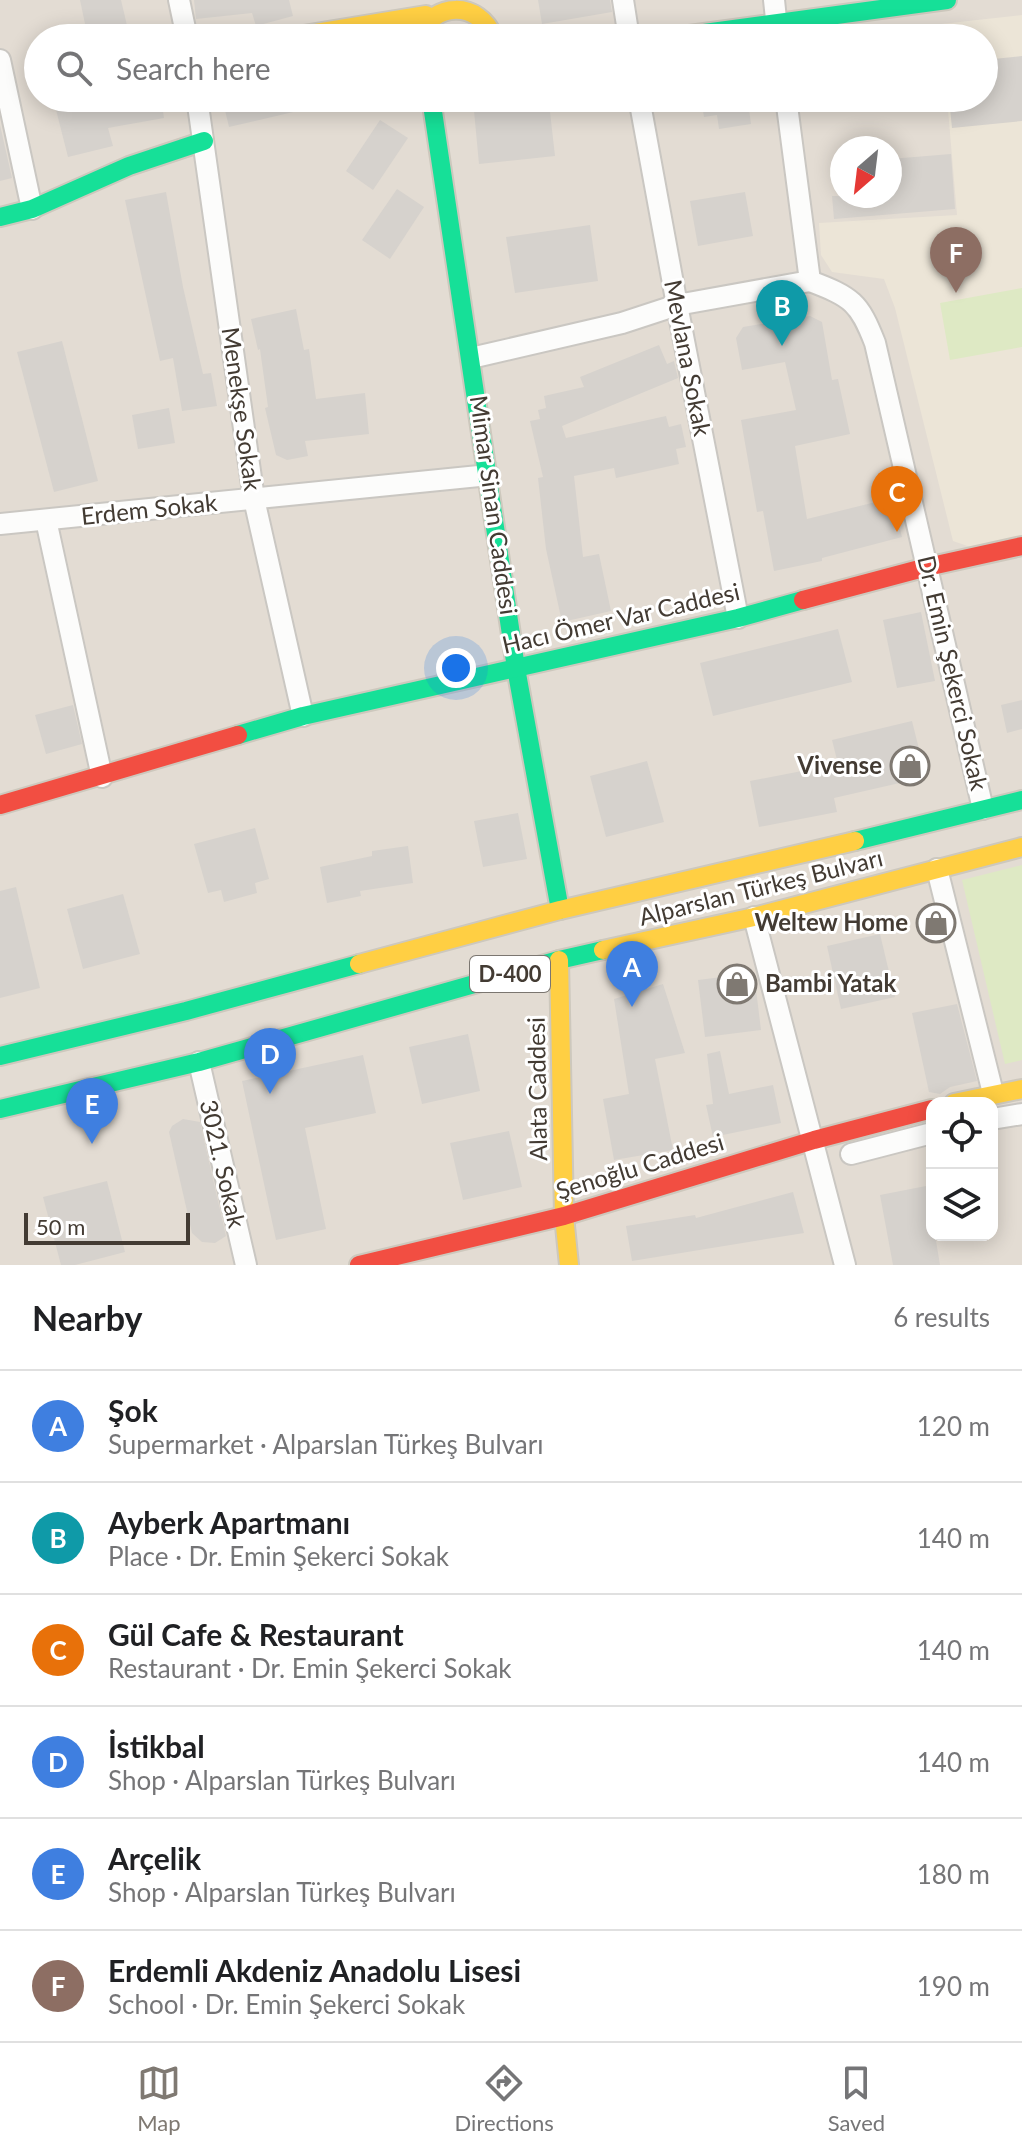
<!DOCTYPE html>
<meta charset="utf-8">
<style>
:root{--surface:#fff;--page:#f2f2f2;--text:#202124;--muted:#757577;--line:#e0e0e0;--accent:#7f7972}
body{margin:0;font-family:Lato,sans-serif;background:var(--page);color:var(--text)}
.controls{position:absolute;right:24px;bottom:24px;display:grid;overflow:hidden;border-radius:16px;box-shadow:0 4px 20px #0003}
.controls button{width:72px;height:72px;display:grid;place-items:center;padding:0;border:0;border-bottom:2px solid var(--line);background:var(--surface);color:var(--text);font:40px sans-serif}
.compass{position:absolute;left:830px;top:136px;width:72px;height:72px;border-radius:50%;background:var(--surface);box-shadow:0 4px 20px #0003;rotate:208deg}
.scale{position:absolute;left:24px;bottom:20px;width:166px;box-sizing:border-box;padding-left:8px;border:4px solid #433b33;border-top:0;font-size:22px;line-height:28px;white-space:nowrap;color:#433b33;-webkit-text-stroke:6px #fff;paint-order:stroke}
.you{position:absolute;left:456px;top:668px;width:28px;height:28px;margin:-20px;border:6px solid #fff;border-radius:50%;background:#1a73e8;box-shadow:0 0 0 12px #1a73e833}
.badge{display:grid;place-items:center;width:52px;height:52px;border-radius:50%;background:var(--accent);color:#fff;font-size:26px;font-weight:700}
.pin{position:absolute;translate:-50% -66px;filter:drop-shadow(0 2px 4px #0008)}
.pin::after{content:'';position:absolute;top:42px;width:28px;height:24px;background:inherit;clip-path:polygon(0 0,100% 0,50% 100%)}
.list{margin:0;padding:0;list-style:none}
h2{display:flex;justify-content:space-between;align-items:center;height:104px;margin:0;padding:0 32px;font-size:34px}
h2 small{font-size:26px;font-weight:400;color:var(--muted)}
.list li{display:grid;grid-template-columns:52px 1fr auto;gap:24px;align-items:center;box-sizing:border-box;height:112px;padding:0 32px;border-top:2px solid var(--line)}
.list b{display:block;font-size:30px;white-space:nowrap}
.list p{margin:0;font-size:26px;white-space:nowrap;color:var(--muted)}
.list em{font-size:26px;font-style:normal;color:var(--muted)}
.icon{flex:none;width:44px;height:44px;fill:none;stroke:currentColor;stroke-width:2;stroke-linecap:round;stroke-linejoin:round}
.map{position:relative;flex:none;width:1022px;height:1265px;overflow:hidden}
.search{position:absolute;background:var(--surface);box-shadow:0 4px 20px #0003;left:24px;right:24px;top:24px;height:88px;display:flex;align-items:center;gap:20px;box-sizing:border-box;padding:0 28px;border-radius:44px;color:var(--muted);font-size:30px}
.sheet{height:776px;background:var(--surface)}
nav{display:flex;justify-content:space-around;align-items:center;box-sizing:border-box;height:112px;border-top:2px solid var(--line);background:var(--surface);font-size:22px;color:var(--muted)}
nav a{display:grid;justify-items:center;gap:4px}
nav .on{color:var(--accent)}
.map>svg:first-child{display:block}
.residential{fill:#e3dcd3;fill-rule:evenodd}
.education{fill:#ece5d7}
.green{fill:#dee9c4}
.building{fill:#d6d2cd}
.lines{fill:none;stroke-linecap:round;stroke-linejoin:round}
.street-casing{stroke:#cac7c2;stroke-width:24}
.fast-casing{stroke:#cdc8bd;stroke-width:22}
.slow-casing{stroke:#cdc8bd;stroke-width:22}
.jam-casing{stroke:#cdc8bd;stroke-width:22}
.street{stroke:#fcfcfb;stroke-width:20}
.fast{stroke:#16e098;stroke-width:18}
.slow{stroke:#ffcf43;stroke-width:18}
.jam{stroke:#f24e42;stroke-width:18}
.labels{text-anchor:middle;stroke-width:6;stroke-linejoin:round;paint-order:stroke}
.shield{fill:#fff;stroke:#7b7670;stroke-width:2}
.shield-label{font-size:22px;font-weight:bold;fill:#433b33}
.street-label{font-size:24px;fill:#433b33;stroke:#fff}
.poi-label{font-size:24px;font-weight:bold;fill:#433b33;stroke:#fff;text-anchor:end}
</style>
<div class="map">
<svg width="1022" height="1265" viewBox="0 0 1022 1265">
<rect width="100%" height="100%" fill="#eeebe6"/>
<path class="residential" d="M0,0h1022v1265h-1022zM38,38h946v60h-946zM842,148h48v48h-48zM932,1103h60v132h-60z"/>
<path class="education" d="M1022,15v522l-46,12 -23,-8 -58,-233 -11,-29 -52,-7 -11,-17 -2,-32 138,-8 -10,-117h37v-60h-42l-1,-14z"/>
<g class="green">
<path d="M1022,288v59l-72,13 -10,-57z"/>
<path d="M1022,865v195l-17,4 -43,-184z"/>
</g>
<g class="building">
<path d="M80,0h41l9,38h-42z"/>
<path d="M194,0h95l4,16 -37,10 -4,-13 -56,6z"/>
<path d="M538,0h72l2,12 -70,12z"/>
<path d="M1022,56v65l-70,7 -3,-30h35v-38z"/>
<path d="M53,98h108l3,20 -56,10 5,18 -45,11z"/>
<path d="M222,98h100l1,7 -94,22z"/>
<path d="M701,98h57l1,9 -10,2 2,15 -32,5 -2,-14 -13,2z"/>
<path d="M549,103l6,53 -76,8 -5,-53z"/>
<path d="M380,120l28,18 -35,52 -27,-19z"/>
<path d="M0,125l12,53 -12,3z"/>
<path d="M951,154l4,55 -121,10 -2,-23h58v-37z"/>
<path d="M397,189l27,18 -34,52 -28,-19z"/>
<path d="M166,192l17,95 20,87 8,-1 6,33 -35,5 -9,-53 -13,3 -35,-161z"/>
<path d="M745,192l8,44 -55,10 -8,-45z"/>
<path d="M590,225l8,56 -83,12 -9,-56z"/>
<path d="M296,309l8,41 5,-1 7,50 49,-6 4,41 -64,7 3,15 -21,4 -11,-5 -11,-47 3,-1 -8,-58 -2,1 -7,-31z"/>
<path d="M810,316l12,6 10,58 6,-1 12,55 -55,12 12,73 85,-21 10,39 -80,21v3l-48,10 -11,-60 -6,1 -16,-92 55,-10 -11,-48 -43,8 -6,-32 7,-11z"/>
<path d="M62,341l36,140 -44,11 -37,-140z"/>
<path d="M659,345l8,19 7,-3 4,17 -116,48 4,12 100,-22 3,11 12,-3 5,23 -10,2 3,15 -63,14 -2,-10 -40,8 9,81 16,-3 12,57 -49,11 -16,-73 -8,-71 5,-1 -13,-56 10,-2 -2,-9 8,-2 -2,-12 40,-9 -4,-10z"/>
<path d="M169,408l6,35 -37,6 -6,-34z"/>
<path d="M921,612l14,69 -38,7 -14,-68z"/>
<path d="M838,629l14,53 -139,34 -13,-53z"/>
<path d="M1022,700v29l-15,4 -6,-28z"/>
<path d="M73,705l9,39 -36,10 -11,-39z"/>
<path d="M912,721l14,56 -92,21 3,14 -78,15 -9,-46 88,-17 -6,-24z"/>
<path d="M647,761l17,61 -58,15 -16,-61z"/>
<path d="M518,813l9,46 -44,8 -9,-46z"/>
<path d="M255,828l14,51 -14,4 2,10 -33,9 -3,-12 -13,3 -14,-49z"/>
<path d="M408,846l5,37 -53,8 1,5 -34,7 -7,-36 52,-11v-5z"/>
<path d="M16,887l24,101 -40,10v-107z"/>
<path d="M123,894l17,60 -57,15 -16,-60z"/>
<path d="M880,934l15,63 -54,12 -14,-63z"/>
<path d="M754,973l7,57 -56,7 -7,-57z"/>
<path d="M663,984l22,69 -30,6 18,91 -59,10 -11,-61 26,-5 -15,-95z"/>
<path d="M957,1004l20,77 -27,6 -10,7 -11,-2 -17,-79z"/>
<path d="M468,1034l12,57 -58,13 -13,-57z"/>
<path d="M720,1051l9,43 44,-9 8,38 -68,14 -7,-32 7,-1 -6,-50z"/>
<path d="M363,1055l13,58 -71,15 21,101 -50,11 -34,-159z"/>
<path d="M183,1119l17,3 26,114 -11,7 -13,-1 -10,-9 -23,-101 3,-6z"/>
<path d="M509,1131l13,56 -59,13 -13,-57z"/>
<path d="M107,1181l18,71 -50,13h-14l-18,-68z"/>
<path d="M926,1186l6,49h3l5,30h-47l-13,-70z"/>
<path d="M793,1192l11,41 -172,28 -6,-35 69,-11 1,3z"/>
</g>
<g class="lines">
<g class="street-casing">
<g id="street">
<path d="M179,0l8,38"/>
<path d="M623,0l6,38"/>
<path d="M774,0l4,38"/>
<path d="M0,60l32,149"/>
<path d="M197,98l57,401 49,217"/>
<path d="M639,98l38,207 61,313"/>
<path d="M786,98l24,183c42,16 49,21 65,62l108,466"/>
<path d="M471,358l151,-35 55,-18 133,-24"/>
<path d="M46,520l56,257"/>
<path d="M0,524l489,-49"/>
<path d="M937,869l56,224"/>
<path d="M754,917l91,348"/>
<path d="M199,1062l47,203"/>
<path d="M992,1119l30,-5"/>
<path d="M851,1154l81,-21"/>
</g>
</g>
<g class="fast-casing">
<g id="fast">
<path d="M667,38l280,-38"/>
<path d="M431,98l85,570 44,242"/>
<path d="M0,217l32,-8 97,-43 75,-25"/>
<path d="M238,735l65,-19 435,-98 65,-18"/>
<path d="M855,841l167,-41"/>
<path d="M0,1056l186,-45 173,-47"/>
<path d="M0,1109l199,-47 360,-102 44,-10"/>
</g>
</g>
<g class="slow-casing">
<g id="slow">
<path d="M285,38l141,-23"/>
<path d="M417,38c16,-37 62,-38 77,0"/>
<path d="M603,950l151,-33 268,-70"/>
<path d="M559,960l5,256 5,49"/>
<path d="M359,964l201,-54 295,-69"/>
<path d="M954,1103l68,-14"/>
</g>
</g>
<g class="jam-casing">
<g id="jam">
<path d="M803,600l124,-33 95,-21"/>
<path d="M0,805l238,-70"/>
<path d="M359,1265l205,-49 250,-76 118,-31"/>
</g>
</g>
<use href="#street" class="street"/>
<use href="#fast" class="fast"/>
<use href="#slow" class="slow"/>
<use href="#jam" class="jam"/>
</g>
<defs>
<g id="shop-ring" transform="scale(2)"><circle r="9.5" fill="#fff" stroke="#7f7972" stroke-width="1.5"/><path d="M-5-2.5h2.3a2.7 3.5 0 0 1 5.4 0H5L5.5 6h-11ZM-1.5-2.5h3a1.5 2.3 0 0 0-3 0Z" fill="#7f7972"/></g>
</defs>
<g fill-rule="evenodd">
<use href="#shop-ring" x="910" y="766"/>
<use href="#shop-ring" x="936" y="923"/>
<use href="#shop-ring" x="737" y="984"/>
</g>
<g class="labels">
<rect class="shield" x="470" y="956" width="80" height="36" rx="6"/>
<g class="shield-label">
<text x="510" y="982">D-400</text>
</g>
<g class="street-label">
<text transform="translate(687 358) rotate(79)" y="8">Mevlana Sokak</text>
<text transform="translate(241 409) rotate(82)" y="8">Menekşe Sokak</text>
<text transform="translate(493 505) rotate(82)" y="8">Mimar Sinan Caddesi</text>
<text transform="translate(149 510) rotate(-6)" y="8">Erdem Sokak</text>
<text transform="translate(621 619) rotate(-13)" y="8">Hacı Ömer Var Caddesi</text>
<text transform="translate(952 673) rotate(77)" y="8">Dr. Emin Şekerci Sokak</text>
<text transform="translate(761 888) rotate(-14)" y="8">Alparslan Türkeş Bulvarı</text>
<text transform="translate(538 1089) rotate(-91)" y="8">Alata Caddesi</text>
<text transform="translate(222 1164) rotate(77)" y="8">3021. Sokak</text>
<text transform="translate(640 1167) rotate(-17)" y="8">Şenoğlu Caddesi</text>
</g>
<g class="poi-label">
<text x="882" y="774">Vivense</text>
<text x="908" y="931">Weltew Home</text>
<text x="765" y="992" text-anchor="start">Bambi Yatak</text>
</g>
</g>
</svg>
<div class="controls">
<button><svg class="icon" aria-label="locate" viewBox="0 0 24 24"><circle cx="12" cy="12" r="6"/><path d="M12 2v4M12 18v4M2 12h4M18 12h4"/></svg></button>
<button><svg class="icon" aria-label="layers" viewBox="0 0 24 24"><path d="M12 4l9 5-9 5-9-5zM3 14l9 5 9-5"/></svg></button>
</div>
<svg class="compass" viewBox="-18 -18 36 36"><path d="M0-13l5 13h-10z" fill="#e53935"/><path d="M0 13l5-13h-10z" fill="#757577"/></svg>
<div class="scale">50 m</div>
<div class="you"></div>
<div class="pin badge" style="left:632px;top:1007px;background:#3f7fe0">A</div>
<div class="pin badge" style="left:782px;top:346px;background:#0f9aa8">B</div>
<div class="pin badge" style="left:897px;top:532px;background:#e8710a">C</div>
<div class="pin badge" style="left:270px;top:1094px;background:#3f7fe0">D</div>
<div class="pin badge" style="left:92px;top:1144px;background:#3f7fe0">E</div>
<div class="pin badge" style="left:956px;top:293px;background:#8d6e63">F</div>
<div class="search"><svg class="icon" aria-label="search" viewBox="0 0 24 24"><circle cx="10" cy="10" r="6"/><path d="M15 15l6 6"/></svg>Search here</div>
</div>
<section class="sheet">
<h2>Nearby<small>6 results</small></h2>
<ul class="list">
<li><span class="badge" style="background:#3f7fe0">A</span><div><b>Şok</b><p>Supermarket · Alparslan Türkeş Bulvarı</p></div><em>120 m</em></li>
<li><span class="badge" style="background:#0f9aa8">B</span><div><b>Ayberk Apartmanı</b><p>Place · Dr. Emin Şekerci Sokak</p></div><em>140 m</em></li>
<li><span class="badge" style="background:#e8710a">C</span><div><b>Gül Cafe &amp; Restaurant</b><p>Restaurant · Dr. Emin Şekerci Sokak</p></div><em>140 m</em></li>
<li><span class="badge" style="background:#3f7fe0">D</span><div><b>İstikbal</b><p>Shop · Alparslan Türkeş Bulvarı</p></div><em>140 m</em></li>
<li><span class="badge" style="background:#3f7fe0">E</span><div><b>Arçelik</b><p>Shop · Alparslan Türkeş Bulvarı</p></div><em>180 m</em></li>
<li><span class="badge" style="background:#8d6e63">F</span><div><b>Erdemli Akdeniz Anadolu Lisesi</b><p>School · Dr. Emin Şekerci Sokak</p></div><em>190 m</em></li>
</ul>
</section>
<nav>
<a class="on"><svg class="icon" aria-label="map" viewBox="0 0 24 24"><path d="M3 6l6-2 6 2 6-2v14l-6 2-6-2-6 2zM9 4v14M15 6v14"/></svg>Map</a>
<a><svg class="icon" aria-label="directions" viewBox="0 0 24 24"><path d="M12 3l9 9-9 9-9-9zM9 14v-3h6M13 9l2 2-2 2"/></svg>Directions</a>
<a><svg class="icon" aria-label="saved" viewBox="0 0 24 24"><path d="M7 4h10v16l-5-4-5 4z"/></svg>Saved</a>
</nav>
